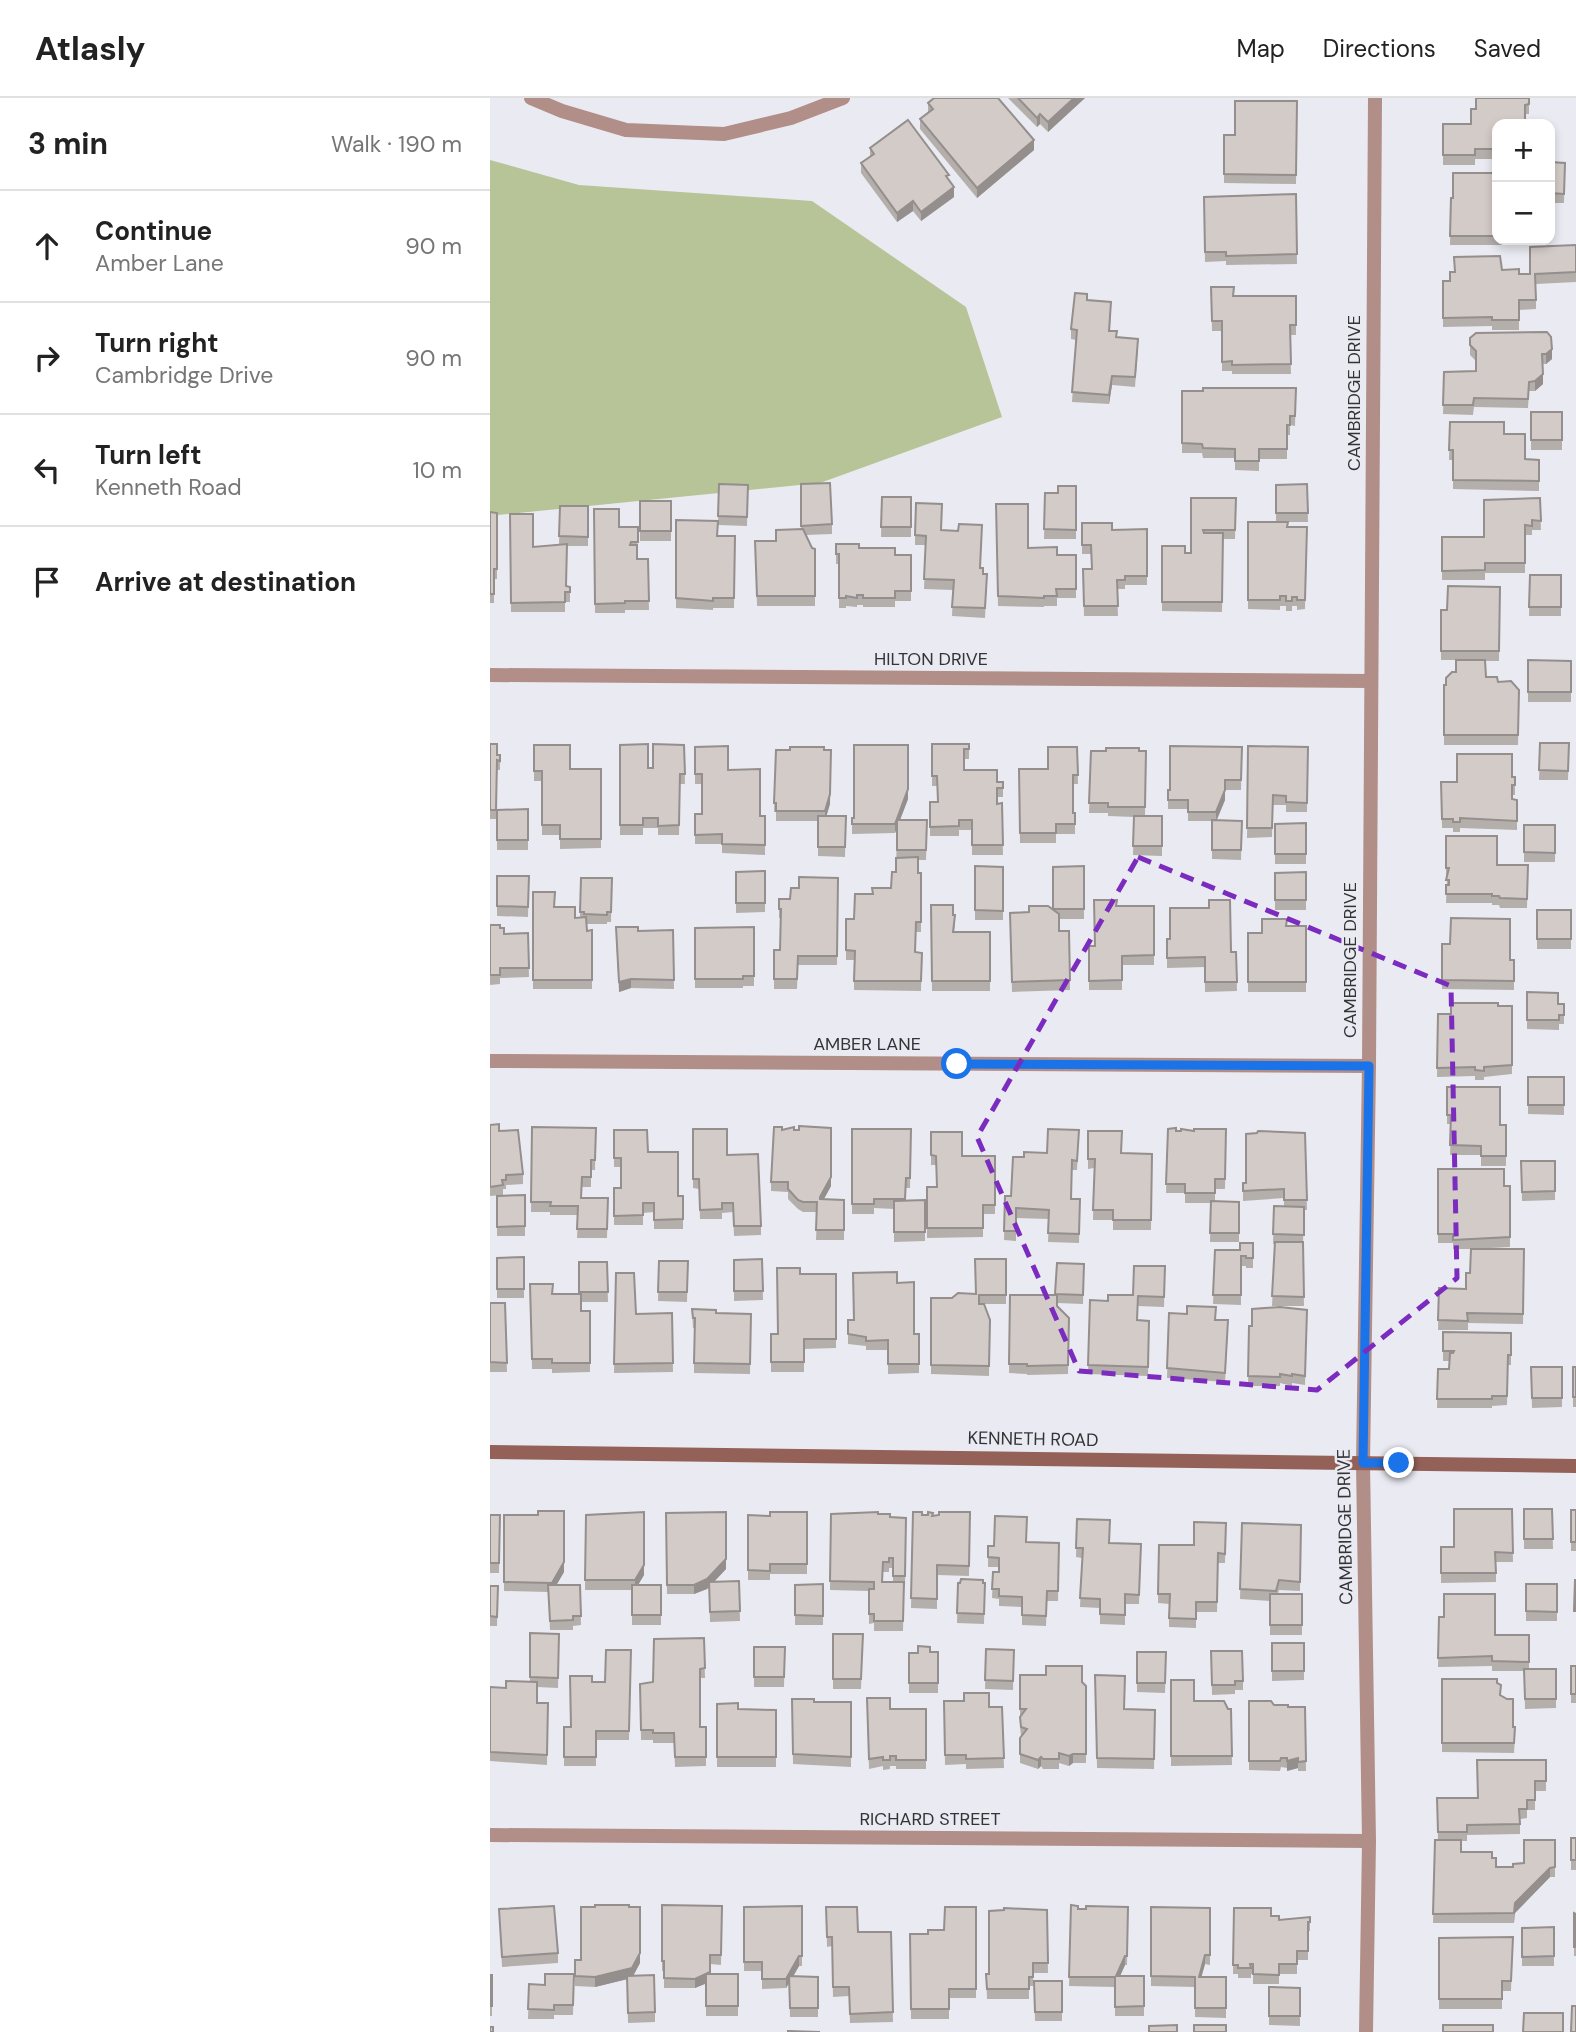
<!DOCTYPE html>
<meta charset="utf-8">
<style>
:root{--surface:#fff;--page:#f2f2f2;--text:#222;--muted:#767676;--line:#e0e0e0}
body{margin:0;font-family:"DM Sans",sans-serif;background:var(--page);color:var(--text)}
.controls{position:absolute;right:21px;top:21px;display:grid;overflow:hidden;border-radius:14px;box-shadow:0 4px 10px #0003}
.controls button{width:63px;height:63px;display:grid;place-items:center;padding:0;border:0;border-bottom:2px solid var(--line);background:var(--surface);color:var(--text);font:35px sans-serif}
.stop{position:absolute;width:21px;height:21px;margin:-16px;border:5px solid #1a73e8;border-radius:50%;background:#fff}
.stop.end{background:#1a73e8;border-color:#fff;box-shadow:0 2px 7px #0008}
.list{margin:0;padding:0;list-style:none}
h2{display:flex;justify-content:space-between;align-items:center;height:91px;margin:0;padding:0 28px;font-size:30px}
h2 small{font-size:23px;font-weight:400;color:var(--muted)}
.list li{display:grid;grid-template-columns:46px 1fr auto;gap:21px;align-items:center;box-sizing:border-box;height:112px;padding:0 28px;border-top:2px solid var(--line)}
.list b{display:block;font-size:26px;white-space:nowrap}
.list p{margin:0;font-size:23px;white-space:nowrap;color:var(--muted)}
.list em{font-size:23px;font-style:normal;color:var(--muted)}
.icon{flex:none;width:38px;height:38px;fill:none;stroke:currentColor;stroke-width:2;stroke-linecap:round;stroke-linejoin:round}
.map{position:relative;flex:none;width:1086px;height:1934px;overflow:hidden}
header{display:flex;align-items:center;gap:42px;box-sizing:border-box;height:98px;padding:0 35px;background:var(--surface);border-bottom:2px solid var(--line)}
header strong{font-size:33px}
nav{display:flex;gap:38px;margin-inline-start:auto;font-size:24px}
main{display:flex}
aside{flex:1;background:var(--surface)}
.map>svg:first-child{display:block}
.green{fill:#b7c497}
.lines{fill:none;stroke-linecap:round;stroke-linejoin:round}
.street{stroke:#b18e88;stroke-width:14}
.secondary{stroke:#936158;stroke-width:14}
.wall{fill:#b5afac;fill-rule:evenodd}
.shaded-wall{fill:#948e8c}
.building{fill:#d3cbc8;stroke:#948e8c;stroke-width:2}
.route{stroke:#1a73e8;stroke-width:9}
.marked{fill:none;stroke:#7b2cbf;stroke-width:5;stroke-dasharray:14 9;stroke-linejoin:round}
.labels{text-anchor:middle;stroke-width:5;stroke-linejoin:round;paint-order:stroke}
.street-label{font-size:18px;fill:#343437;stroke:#eaebf2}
</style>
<header>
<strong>Atlasly</strong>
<nav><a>Map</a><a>Directions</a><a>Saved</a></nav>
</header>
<main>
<aside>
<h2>3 min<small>Walk · 190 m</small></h2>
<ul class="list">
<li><svg class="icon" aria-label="ahead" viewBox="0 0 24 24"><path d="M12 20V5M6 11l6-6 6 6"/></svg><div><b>Continue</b><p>Amber Lane</p></div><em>90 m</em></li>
<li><svg class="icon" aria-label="right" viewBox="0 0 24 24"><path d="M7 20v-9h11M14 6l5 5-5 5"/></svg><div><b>Turn right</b><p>Cambridge Drive</p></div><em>90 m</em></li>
<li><svg class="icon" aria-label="left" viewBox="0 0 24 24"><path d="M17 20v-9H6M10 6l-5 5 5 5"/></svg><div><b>Turn left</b><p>Kenneth Road</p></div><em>10 m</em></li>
<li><svg class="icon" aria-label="arrive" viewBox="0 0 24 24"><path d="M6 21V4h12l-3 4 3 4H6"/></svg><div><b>Arrive at destination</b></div></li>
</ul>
</aside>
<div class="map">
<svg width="1086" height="1934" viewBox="0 0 1086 1934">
<rect width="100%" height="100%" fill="#eaebf2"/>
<path class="green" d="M0,62l89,25 233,16 154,106 36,110 -182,66 -322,32 -8,-2z"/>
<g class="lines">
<g class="street">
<path d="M41,0l31,13 64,19 98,4 67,-16 52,-20"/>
<path d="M0,577l881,6"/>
<path d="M0,963l879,5"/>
<path d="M0,1737l879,6"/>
<path d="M876,1934l3,-191 -6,-378 6,-397 6,-968"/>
</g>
<path class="secondary" d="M0,1354l1086,14"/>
</g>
<g class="wall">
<path d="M518,0h77l-37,34 -8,-8 -3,3z"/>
<path d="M1039,0v16h-4l-28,10v35h-22v6h-32v-41h28l5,-15z"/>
<path d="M807,3l-1,83 -72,-1v-48h11z"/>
<path d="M438,5l106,47 -57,48 -57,-69v-10l8,-6z"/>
<path d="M380,50l79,32 5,17 -33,24 -8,-10 -16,11 -36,-49v-10l9,-6z"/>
<path d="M1060,64l15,1 -1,40h-14z"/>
<path d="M1007,75v67h16v5h-63l1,-47h2z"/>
<path d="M806,96l1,70 -71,1v-4l-21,1 -1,-65z"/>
<path d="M1086,147v37l-40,2v25l-17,1v20h-27v-4l-49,1v-46h7l52,-11 17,4h11z"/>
<path d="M721,189l22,9h63v39h-6l1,39h-59v-3h-10v-40h-10z"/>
<path d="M597,202l24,11 -1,20 7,6 21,12 -3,38 -23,-2 -3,19 -37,-2 4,-62 -5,-1v-10z"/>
<path d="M1057,234l5,27 -6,5h-4l1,20 -8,7h-6l-1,17 -54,-1 -1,8 -30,-1 1,-42 32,-1v-10l-6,-6v-17z"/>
<path d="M806,290l-1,38 -5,-1v10h-3v24h-28v12l-24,-1v-12h-32l-1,-5h-20v-62z"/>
<rect x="1041" y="314" width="31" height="38"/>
<path d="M960,324l54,12 21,25 14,1v31l-86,-2v-29h-4z"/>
<path d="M229,386l29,1 -1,41 -29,-1z"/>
<path d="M311,386l31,40v10l-26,1 6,13 3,1v57h-58l-2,-65h21l25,-12z"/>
<path d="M817,386l1,38h-20l-1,5h20l-2,82 -8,1v-4h-5v5h-6v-5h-6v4l-32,-1v-87h28v-37z"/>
<path d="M586,388v53h-32l1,-46h13z"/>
<path d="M392,399h29v40h-30z"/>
<path d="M701,400h45l-1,41h-12l-1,73 -60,-1v-65l23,7h6z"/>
<path d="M1050,400l1,32h-9v5h-7v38h-40v7h-43v-43h42z"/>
<rect x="150" y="403" width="31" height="40"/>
<path d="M506,406l32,44 29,7h19v43h-19v8h-13v1l-46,-1z"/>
<path d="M70,408h28v40h-21l-1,40 4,1v15h-5v10h-54l-1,-98 23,33 26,-2z"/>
<path d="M104,411l25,18h19l-1,32h11l1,51h-24v3h-30z"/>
<path d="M0,414l7,1v66h-3v24h-4z"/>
<path d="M186,422l41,16h18l-1,72h-21v2l-37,-2z"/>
<path d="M592,425l30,7 35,-1v56h-22v4h-8l1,27h-34l-1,-47h8v-15h-9z"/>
<path d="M452,432l38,38 3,6h4l-2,44 -33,-2 1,-26 -29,-1 2,-44h-11v-10z"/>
<path d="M346,446l59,11h16v46h-16v6h-32v-2h-6v2l-11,-1v2h-7v-44h-3z"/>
<path d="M1040,477h31v41h-32z"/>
<path d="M1010,489l-1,74h-14l1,16 33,13 -1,55h-74v-60h2l10,-13v-12h-15v-50h6z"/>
<path d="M1038,562l43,1v41h-43z"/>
<path d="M1050,645h29l-1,37h-29z"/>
<path d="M0,646l7,11h3v15h-3l-1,49h-6z"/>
<path d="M442,646h37v15h-5v11l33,12h6v15h-6v7l5,-1 1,52h-31v-25h-13v6h-29v-34h7v-16h-5z"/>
<path d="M44,647l36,24h31v79l-41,1v-14h-18v-54h-8z"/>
<path d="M130,647l28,23h5l31,-23 1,39h-5l-1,51h-21v-7h-15v7h-23z"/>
<path d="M758,648l60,1 -1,65h-21v-7h-13l-1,32 -25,1z"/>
<path d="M205,649l33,23 32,46h5v39l-43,-2v-9h-27v-30h7v-30h-7z"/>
<path d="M587,649l1,37h-5v29h2v21h-19v9h-36l-1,-74h29z"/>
<path d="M752,649l-1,43h-16v10l-8,20 25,1 -1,39 -29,-1v-38h-24v-12h-20v-19z"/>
<path d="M286,652l54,54 -4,12h20l-1,41 -27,-1v-35h-42v-9h-2z"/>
<path d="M601,653h55l-1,65h17v40l-29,-1 1,-38 -26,-1v-3h-19z"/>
<path d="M1025,679v18h-3v4l5,1v30l-57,-2v4h-7v-4h-11l-1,-46h16z"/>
<path d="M418,701l-8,21 27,10 -1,30h-8v13h3v59h-5l-1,20 7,1 -1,38 -67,-1v-30h-8v-41h8l19,-25 18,-6 5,-16 1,-45 -2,6 -43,1v-16z"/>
<path d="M38,711v41h-31v-40z"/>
<path d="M816,725v41h-31v-40z"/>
<rect x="1034" y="727" width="31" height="37"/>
<path d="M956,738l51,29h31l-1,43h-27l-1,-3h-7v-2h-46l1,-26 -1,1z"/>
<path d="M485,768l28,1v53h-28z"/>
<path d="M594,768v53h-25v12h10l1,59 -58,2 -2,-79 19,-1 24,-3z"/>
<path d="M275,773v41l-29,1v-41z"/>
<path d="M816,774v38h-31v-37z"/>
<path d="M7,778h32l-1,41 -31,-1z"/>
<path d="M91,780h31l-1,44h-4v2h-20v7l5,-1v59h-59v-97l22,15 20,11 5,-1z"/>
<path d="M348,780l-1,87h-39l-1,24h-23v-39h6l1,-32h-2v-19h11l9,-11z"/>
<path d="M441,807l22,10 2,10 -1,7h36v59h-58z"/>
<path d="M626,808h38v59h-32v25h-33v-44h5z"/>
<rect x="1047" y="812" width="34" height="39"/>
<path d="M0,827l10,3 4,6 24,-1 1,44 -29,1v6l-10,1z"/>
<path d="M796,828h20v66h-58v-59h14z"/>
<path d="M264,829v59h-11v2h-48v-60z"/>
<path d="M183,832l1,59 -43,-1 -12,4 -3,-55 22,-6z"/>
<path d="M677,841l64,13h5l1,39 -32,1v-25l-38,1z"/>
<path d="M952,846l72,16v30l-72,-1z"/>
<path d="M1037,894l31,12h6v20h-5v6l-32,-1z"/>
<path d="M1008,908h14v68l-28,3v3h-9v-4l-38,1 1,-63h13z"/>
<path d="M1038,979h36v38l-36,-1z"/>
<path d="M957,989l53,38h6v41h-25v-11h-31l1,-31h-4z"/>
<path d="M0,1027l9,6 24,43v10l-17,1v4h-3v6l-13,1z"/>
<path d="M42,1029l64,1 -1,42h-4v17h-9l-1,11h27l-1,40h-30l1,-23h-28v-3h-19z"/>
<path d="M203,1031l34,26 34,71v9l-27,1 -1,-24 -11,1v6h-22l-1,-30 -6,-1z"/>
<path d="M362,1031h59l-1,59h-4l-1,13 20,-1v41l-31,1v-33l-20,-1v6h-22z"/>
<path d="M678,1031l8,2 50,-2 -1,60h-10v12l24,1v40h-29l1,-39h-26v-10h-19z"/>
<path d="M124,1032l34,22 30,44h5v33h-29v-17l-11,1v12h-29v-37h7v-21h-7z"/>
<path d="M292,1032h12l37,56 -7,13 20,1v40h-28l1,-28h-14l-5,-3 -10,-10v-7l-17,-1v-9z"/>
<path d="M589,1032l-2,40h-5l-1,29h9l-1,44 -31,-1 1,-23 -33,-1v23l-12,-1 1,-44h6l13,-39 23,-4z"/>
<path d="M598,1033l33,22 31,1 -1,76h-38v-10h-20l1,-52 -6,1z"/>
<path d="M441,1034l31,24h33v58h-12v23l-56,1v-51h9v-22h-5z"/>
<path d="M815,1035l2,77h-3l-1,34 1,62h-32l3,-62h-2l1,-38h10v-8l-41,3v-18h3z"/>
<path d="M1031,1063h34v39l-33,1z"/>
<path d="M948,1071l66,17h6v61l-38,2h52l-1,75 -55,-1v7h-30l1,-42 27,1 4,-16 1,-24h-18v-6h-15z"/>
<path d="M35,1097v41h-28v-40z"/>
<path d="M763,1145v25h-7v-2h-5v39l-28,-1 2,-54h25z"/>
<path d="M34,1159v41h-27v-40z"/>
<path d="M272,1161l1,41 -29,1v-41z"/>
<path d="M516,1161v45h-22l6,16 -1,56 -58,-2v-76h21l23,-4z"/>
<path d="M169,1163h29l-1,41 -29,-1z"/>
<path d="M89,1164h28l1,40h-27v9h9v61l-38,1v-4h-20l-2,-85 23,10h26z"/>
<path d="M567,1165l27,1 -1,40 -26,-1v3l12,12 -1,56 -41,1v-1l-18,-1 1,-78h45z"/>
<path d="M675,1168l-1,41 -26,-1 -1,15h12l-1,55 -60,-2 2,-74 18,1 25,-6z"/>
<path d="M126,1175l20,41 36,-1 1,59 -59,1z"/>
<path d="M310,1176h36v74l-32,1v23h-33v-38h7z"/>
<path d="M407,1185l17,51h5v39l-31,1v-24h-22v-4l-18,-2v-24h6z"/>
<path d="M0,1205h15l2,69h-17z"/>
<path d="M202,1211l24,4 35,1 -1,60 -56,-1v-45h-1z"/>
<path d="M817,1212l-2,75 -13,-2v3l-12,-3v3h-32l1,-60h3z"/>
<path d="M679,1215l59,17 -3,52 -58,-4z"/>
<path d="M953,1234l68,1v32h-3l-1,40 -15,1v2h-55l1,-39h11v-8h-6z"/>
<path d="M1041,1269h31v40l-30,1z"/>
<rect x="1083" y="1269" width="3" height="40"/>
<path d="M1022,1411l1,53h-17v20l-55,1v-36h13z"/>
<path d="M1034,1411h28l1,40h-29z"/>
<rect x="1081" y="1412" width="5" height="41"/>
<path d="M74,1413v61l-8,13h24l1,40 -8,1v4h-23l-2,-38 -44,-1v-76h34z"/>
<path d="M154,1414v63l-6,10h23v40h-29v-35h-47l1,-75z"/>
<path d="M317,1414v62h-37v6h-22v-65l22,1z"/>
<path d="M423,1414l9,3 10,1 38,-4 -1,64 -32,-1v34l-26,-1z"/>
<path d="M176,1415l60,56 -12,13 25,-1 1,40 -30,1 -1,-35 -2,2 -13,5h-27z"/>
<path d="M341,1416h47l12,3 16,1 -1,68h-1l-1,45h-29v-8l-5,1v-33l-39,-1zM399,1470h4v14h-10v-10h6z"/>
<path d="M0,1417h10l-1,58h-9z"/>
<path d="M587,1421l32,24 32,1 -2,60h-14v21l-25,-1v-16l-20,-1 2,-49 -6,-1z"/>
<path d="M736,1425l-1,40h-7l-1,49h-21v16l-27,-1v-23l-11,-1 1,-58h35z"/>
<path d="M752,1425l59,2 -1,66 -21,-1 -1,4h24v41h-32v-34l-30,-2z"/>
<path d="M537,1444l32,1 -1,58h-11l-1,25 -24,-1v-18l-23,-1v-7l-7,-1 1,-26h6v-5h-11v-21z"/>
<path d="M468,1485h27l-1,41 -27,-1z"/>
<path d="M333,1486v41h-28v-40z"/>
<rect x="1036" y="1486" width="31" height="37"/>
<path d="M0,1488h8l-1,40h-7z"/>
<path d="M949,1519l56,18h34v34h27v39l-31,1 -1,-38h-32v-5l-54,1z"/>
<path d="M40,1535l29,1 -1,54 -21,-1v16h11l-1,62 -57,-4v-74l16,1 24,-6z"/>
<path d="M343,1536h30l-2,55h-28z"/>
<path d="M214,1540l1,40h-5v49h6v39l-31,1 -1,-24h-21v-3h-12l-1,-56 13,-2z"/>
<path d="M782,1545h32v37l-32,1z"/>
<path d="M264,1549h31l-1,40h-30z"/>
<path d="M496,1551l28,1 -1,40 -28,-1z"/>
<path d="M141,1552l-2,90h-33v26h-32v-39h7l21,-45h13z"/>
<path d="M721,1553l32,30v9h-8v4l-23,1z"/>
<path d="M448,1554v41h-29v-40z"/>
<path d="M647,1554h29l-1,41 -28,-1z"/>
<rect x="1081" y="1568" width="5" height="37"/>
<path d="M530,1577l62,7 4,4v77h-13l-4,3 -10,-3v6h-16l-2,-3 -3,3 -18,-6v-25l1,-2 -1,-9z"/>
<path d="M605,1577l30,34 30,1 -1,59 -57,-1z"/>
<path d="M952,1581l55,4 18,53 -1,17 -72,-1z"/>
<path d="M681,1582l23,21 34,8h3l1,56 -61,1z"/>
<path d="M377,1600l23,11h36v60h-30v-3h-6v3l-7,1v-4l-14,3z"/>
<path d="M302,1601l22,3h37v65l-58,-3z"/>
<path d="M454,1603l45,6h13l2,61 -38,1v-5l-21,1z"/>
<path d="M759,1603l39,6h17l1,64h-8v-3l-11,3v-3l-6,-1 -1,4 -31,-1z"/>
<path d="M227,1606l21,5 38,1v57h-59z"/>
<path d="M1056,1662v31h-11v19h-8v8l-7,1v15l-53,1v6h-6v11l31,6 4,9h17l11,-4 31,-23v37h-5l-35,36 -1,10h-81l2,-83h3l-1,-42h40z"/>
<rect x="1081" y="1740" width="5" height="32"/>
<path d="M172,1807l60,1 -1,59 -11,-1v10h28v42h-32v-33l-11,5h-31v-17h-2z"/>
<path d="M581,1807l7,4 50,-2 -1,58h-2l-5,11h24v40h-29v-29l-46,-1z"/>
<path d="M312,1808v60h-3l-6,11h25v40h-28l-1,-34 -3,5 -24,1v-18h-18v-64z"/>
<path d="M336,1809l32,25h33l2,90 -43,1 -1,-27 -16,1 -1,-51 -5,1z"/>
<path d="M486,1809v91h-27v21h-38l-1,-85h18l16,-4z"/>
<path d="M661,1809l59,1v57l-5,-1 -4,13h25v41l-31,-1v-30l-44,-1z"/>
<path d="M744,1810l37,8 8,4 31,-3v14h-2v29h-11v14h-18v10h-26v-10h-2v4h-13v-4h-5z"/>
<path d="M9,1811l59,44v10l-56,4z"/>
<path d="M557,1812l1,63h-15v13h-4v13h-42l-1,-25h3z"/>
<path d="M1084,1815l2,1v42h-2z"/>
<path d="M1064,1829v39h-32v-38z"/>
<path d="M1023,1839l-2,54h-9v18h-63v-71z"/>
<path d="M85,1862l65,3 -7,13 22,36v10l-27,1 -1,-44 -32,8 -20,-1z"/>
<path d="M84,1876l-1,41h-19v4h-26l1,-35 16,1z"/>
<rect x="0" y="1877" width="2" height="41"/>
<path d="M544,1883h28v40h-27z"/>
<path d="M779,1889l31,1v38l-31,-1z"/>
</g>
<g class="shaded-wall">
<path d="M584,0h11l-37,34v-10z"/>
<path d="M550,16v10l-3,3v-9z"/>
<path d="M544,42v10l-57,48v-10z"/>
<path d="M464,89v10l-33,24v-9z"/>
<path d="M423,103v10l-16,11v-9z"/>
<path d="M1062,251v10l-6,5v-10z"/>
<path d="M1053,276v10l-8,7v-10z"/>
<path d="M622,278v9l-3,19v-9z"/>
<path d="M341,652l-1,54 -5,17v-10z"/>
<path d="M418,691v10l-13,34v-9z"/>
<path d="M735,692v10l-9,21v-9z"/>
<path d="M141,881v9l-12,4v-10z"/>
<path d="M341,1079v9l-11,20v-9z"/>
<path d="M236,1461v10l-19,20 -13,5v-9z"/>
<path d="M74,1464v10l-12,21v-10z"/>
<path d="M154,1467v10l-9,15v-10z"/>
<path d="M583,1656v9l-4,3v-10z"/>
<path d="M551,1659v9l-3,3v-9z"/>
<path d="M808,1660v10l-11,3v-10z"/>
<path d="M1060,1770v9l-35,36 -1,10 1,-20z"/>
<path d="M150,1855v10l-8,15 -37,9v-10z"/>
<path d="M715,1857v9l-6,22v-9z"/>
<path d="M309,1858v10l-13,22v-9z"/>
<path d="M635,1858v9l-9,20v-9z"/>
<path d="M220,1874v10l-15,6v-9z"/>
</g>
<g class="building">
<path d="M444,0h64l36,42 -57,48 -57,-69 13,-10 -5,-6z"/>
<path d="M528,0h56l-26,24 -8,-8 -3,4z"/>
<path d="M986,0h53v6l-4,1v19h-28v25h-22v6h-32v-31h28v-15h5z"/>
<path d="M745,3h62l-1,74 -72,-1v-39h11z"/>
<path d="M418,22l41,55 -3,1 8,11 -33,25 -8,-11 -16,12 -36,-50 13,-9 -4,-6z"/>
<path d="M1060,64l15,1 -1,31 -14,-1z"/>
<path d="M963,75h44v63h-47l1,-38h2z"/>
<path d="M806,96l1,60 -71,2v-4h-21l-1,-55z"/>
<path d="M1086,147v27l-41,2 1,26h-17v20h-27v-3l-49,1v-37h7v-9h5l-1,-15 46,-1 2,14 17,-1v5h11v-27z"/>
<path d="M721,189h23l-1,9h63v29h-6l1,39 -59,1v-4l-10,1v-41h-10z"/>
<path d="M585,195l12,1v6l24,2 -2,29h8l-1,6 22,2 -3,38 -23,-1 -3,19 -37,-3 5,-62 -6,-1z"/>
<path d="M1057,234l4,5 1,12 -6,5h-4l1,20 -8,7 -6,1 -1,17 -54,-1 -1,7h-30l1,-33 32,-1v-20l-6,-6v-7l6,-5z"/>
<path d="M713,290h93l-1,28h-5v9h-3v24h-28v12h-24v-12l-32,-1 -1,-4 -20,-1v-52h21z"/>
<rect x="1041" y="314" width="31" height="28"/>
<path d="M960,324h54v12h21v25l14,1v21l-86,-1v-30h-4z"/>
<path d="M340,385l2,41 -31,2v-42z"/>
<path d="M229,386l29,1 -1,32 -29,-1z"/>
<path d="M817,386l1,29h-32v-28z"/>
<path d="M568,388h18v44l-32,-1 1,-36h13z"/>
<path d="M392,399h29v30h-30z"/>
<path d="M701,400h45l-1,32h-32l1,3h19l-1,69h-60v-56h23v7h6z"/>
<path d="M1050,400l1,23 -9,-1v6l-7,-1v38h-40v7l-43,1v-34h42v-37z"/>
<rect x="150" y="403" width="31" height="30"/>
<path d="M426,405l26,1 -1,26 17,1 1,-7 23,1 -2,43h3v6h4l-2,34 -33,-1 2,-27 -30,-1 2,-43 -11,-1z"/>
<path d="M506,406h32v44l29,-1v8h19v34h-20l1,7h-13v2l-46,-2z"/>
<path d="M70,408h28v31l-29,-1z"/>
<path d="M104,411h25v18h19v15h-7l-1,3h7v14h11l1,42h-24v2l-30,1z"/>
<path d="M0,414l7,1v56h-3v25h-4z"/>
<path d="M20,416h23v33l34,-3 -1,42 4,1v5h-5v10l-54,1z"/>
<path d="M186,422l42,1 -1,15h18l-1,62h-21v3l-37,-3z"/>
<path d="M758,424h40l-1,5h20l-2,73h-8v-3h-5v4h-6v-5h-6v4h-32z"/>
<path d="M592,425h30v7l35,-1v47h-22v4h-8l1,26h-34l-1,-37h9l-1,-24h-9z"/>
<path d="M313,431l9,19 3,1v47h-58l-2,-55h21v-11z"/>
<path d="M346,446h23v4h36v7h16v36h-16v7h-32v-3h-6v3l-11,-2v2h-7v-44h-3z"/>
<path d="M1040,477h31v32h-32z"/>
<path d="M958,488l52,1 -1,64h-58v-41h6z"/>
<path d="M966,562h29l1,17h11l1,5 13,-1 8,9 -1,45h-74v-50h2v-7l6,-6h4z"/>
<path d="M1038,562l43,1v31h-43z"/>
<path d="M1050,645h29l-1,28 -29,-1z"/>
<path d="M0,646h7v11h3v6l-3,-1 -1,50h-6z"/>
<path d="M158,646v24h5v-24l31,1 1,29h-5l-1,51 -21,1v-8h-15v7h-23v-80z"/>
<path d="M442,646h37v5h-5v21h33v12h6v6h-6v16l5,-1 1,42h-31v-25h-13v6l-29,1v-25h8l-1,-26h-5z"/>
<path d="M44,647h36v24h31v70h-41v-14h-18v-54h-8z"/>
<path d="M364,647h54v44l-13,35h-43v-6h2z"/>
<path d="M238,648v24l32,-1v47h5v29l-43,-1v-10l-27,1v-21h7v-40h-7v-27z"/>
<path d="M680,648l72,1 -1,33h-16v10l-9,22h-28v-12h-20v-10h2z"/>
<path d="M758,648l60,1 -1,56 -21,-1v-6l-13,-1 -1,33h-25z"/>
<path d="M300,649h34v3h7l-1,44 -5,17h-49v-8h-2l2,-53h14z"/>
<path d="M558,649h29l1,28h-5v38h2v11h-19v9h-36l-1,-64h29z"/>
<path d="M616,650h33v3h7l-1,56h-37v-4h-19l2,-52h15z"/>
<path d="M967,656h55v23h3v8h-3v14l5,1v21l-57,-3v4h-7v-3h-11l-1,-37h16z"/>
<path d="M38,711v31h-31v-30z"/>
<path d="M328,718h28l-1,31h-27z"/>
<path d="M644,718h28v30h-29z"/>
<path d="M407,722h30l-1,30h-29z"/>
<path d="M722,722l30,1 -1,29h-29z"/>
<path d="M816,725v31h-31v-30z"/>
<path d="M1034,727h31v28l-31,-1z"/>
<path d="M956,738h51v29h31l-1,34 -27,-1 -1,-2h-7v-2h-46v-9h3v-5h-3l3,-12h-3z"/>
<path d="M428,759v16h3v49h-5l-1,30 7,1 -1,28h-67l1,-30 -9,-1v-31h8l1,-25h18l-1,-6h19l1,-16h4v-14z"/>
<path d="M485,768l28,1v44l-28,-1z"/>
<path d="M594,768v43h-31v-42z"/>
<path d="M275,773v32h-29v-31z"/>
<path d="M816,774v28h-31v-27z"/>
<path d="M7,778h32l-1,31 -31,-1z"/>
<path d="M309,779l39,1 -1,78h-39l-1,23h-23v-29h6l1,-41h-2v-10h11l1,-11h8z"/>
<path d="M91,780h31l-1,34h-4v3l-23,-1v-2h-4z"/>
<path d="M43,794h22l-1,15h21v11l11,-1 1,14 5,-1v50h-59z"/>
<path d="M604,802h23l-1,6h38v49l-32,1v24l-33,1v-35h6z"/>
<path d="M719,802h21l1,52h5l1,30h-32v-25l-38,1v-19h3v-31h39z"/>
<path d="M441,807h22v10h2l-2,17h37v49h-58z"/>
<path d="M539,808h19l11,8v17h10l1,49 -58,2 -2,-69 19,-1z"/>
<rect x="1047" y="812" width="34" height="29"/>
<path d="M961,820l59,1v41h4v21l-72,-1v-36h8z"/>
<path d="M772,821h25l-1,7h20v56h-58v-49h14z"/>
<path d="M0,827h10v3h4v6l24,-1 1,35h-29v7h-10z"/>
<path d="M126,829h22v4l35,-1 1,50 -43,-1 -12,3z"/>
<path d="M264,829v49h-11v3h-48v-51z"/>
<path d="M1037,894l31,1v11h6v11h-5v5h-32z"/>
<path d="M961,905h47v3h14v59l-28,2v4l-9,-1v-3l-38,1 1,-54h13z"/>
<rect x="1038" y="979" width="36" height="28"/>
<path d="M957,989h53v38h6v31h-25v-10l-31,-1 1,-30h-4z"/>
<path d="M9,1026v7l19,-1 5,44 -17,1v5h-4l1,5 -13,2v-62z"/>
<path d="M309,1028l32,2v49l-11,20v2l24,1v30h-28l1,-28h-14l-5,-2 -10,-11v-7h-17l3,-55h8v3l12,-3v3h5z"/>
<path d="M42,1029l64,1 -1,32h-4v17h-9l-1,21h27l-1,31h-30l1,-23h-28l1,-4h-20z"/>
<path d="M686,1030v3h5v-2l13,2v-2h32l-1,50h-10v14h-30v-9h-19l2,-55z"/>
<path d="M203,1031h34v26l31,-1 3,72h-27l-1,-23h-11v6l-22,1 -1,-31h-6z"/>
<path d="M362,1031h59l-1,49h-4l-1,21h-31v5h-22z"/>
<path d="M558,1031l31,1 -2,31 -5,-1 -1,39h9l-1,35 -31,-1 1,-23 -33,-2v23h-12l1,-35h6l2,-39h11v-5l23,1z"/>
<path d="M124,1032h33l1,22h30v44h5v23l-29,1v-17h-11v12l-29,1v-28h7v-30h-7z"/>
<path d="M598,1033h34l-1,22 31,1 -1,66h-38v-10h-20l2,-51h-7z"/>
<path d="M768,1033l47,2 2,67h-23v-11l-41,2v-8h3v-49l11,-1z"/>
<path d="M441,1034h31v24h33v49h-12v23h-56v-41h10l-1,-31 -5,-1z"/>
<path d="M1031,1063h34v30l-33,1z"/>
<path d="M948,1071h66v17h6v51l-57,3v-6h-15z"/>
<path d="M35,1097v31l-28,1v-31z"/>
<path d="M435,1102v32h-31v-31z"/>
<path d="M721,1103l28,1v31h-29z"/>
<path d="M784,1108l30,1v28l-31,-1z"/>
<path d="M785,1144h28l1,55 -32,-1z"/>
<path d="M750,1145h13v15h-7v-2h-5v39h-28l2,-45h25z"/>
<path d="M981,1151h53l-1,65 -56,-1 1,8 -30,-1 1,-32 27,1v-16h4z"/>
<path d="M34,1159v32h-27v-31z"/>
<path d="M272,1161l1,32h-29v-31z"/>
<path d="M485,1161h31v36h-27v9h5l6,16 -1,46 -58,-1v-67h21l6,-5 18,1z"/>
<path d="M169,1163h29l-1,31h-29z"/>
<path d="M89,1164h28l1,30h-29z"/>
<path d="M567,1165l27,1 -1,31 -28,-1z"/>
<path d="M644,1168h31l-1,31 -26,-1 -1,24 12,1 -1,46 -60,-2 2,-65 18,1v-6h25z"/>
<path d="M287,1170h23v6h36v65h-32v23h-33v-28h7z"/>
<path d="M407,1174v11l17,-1v52h5v30h-31v-24l-22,1v-4l-18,-3v-14h6l-1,-47z"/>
<path d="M126,1175h18l2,41 36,-1 1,50 -59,1z"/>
<path d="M40,1186h23l-1,10h29v17h9v52h-38v-4h-20z"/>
<path d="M520,1197h47v11l12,12 -1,47 -41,1v-2h-18z"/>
<path d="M0,1205h15l2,60 -17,-1z"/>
<path d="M697,1208l29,1 -1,13h13l-3,53 -58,-5 2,-55 18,1z"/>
<path d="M790,1209l27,3 -2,66 -13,-2v2l-12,-2v3l-32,-1 1,-50h3v-17z"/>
<path d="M202,1211l24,1v3l35,1 -1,50 -56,-1 1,-45h-2z"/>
<path d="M953,1234l68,1v22h-3l-1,41h-15v3h-55l1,-30h11l1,-16h3l1,-2h-11z"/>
<path d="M1041,1269h31v31h-30z"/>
<rect x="1083" y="1269" width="3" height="30"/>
<path d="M964,1411h58l1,44 -18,-1 1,21h-55v-26h13z"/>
<path d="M1034,1411h28l1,30h-29z"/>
<rect x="1081" y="1412" width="5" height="32"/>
<path d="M48,1413h26v51l-12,21 -48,-1v-67h34z"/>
<path d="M154,1414v53l-9,15h-50l1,-65z"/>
<path d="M236,1414v47l-19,20 -13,6h-27l-1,-72z"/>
<path d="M280,1414h37v52h-37v7l-22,-1v-55l22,1z"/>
<path d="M388,1414v2h12v3l16,1 -1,58h-12v-18h-4v4h-6l-1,20h22l-1,39h-29v-7h-5v-25h5v-7l-44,-1 1,-67z"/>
<path d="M423,1414h9v3h6v-3l5,1 -1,3 7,-1v-3h31l-1,54 -32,-1v34l-26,-1z"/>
<path d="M0,1417h10l-1,48h-9z"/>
<path d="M505,1418l32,1 -1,25 33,1 -1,48h-11l-1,25 -24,-1v-18l-23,-1v-7h-7l1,-17h6v-14l-11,-1v-11h6z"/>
<path d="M587,1421l33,1 -1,23 32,1 -2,51 -14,-1v21l-25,-1v-15l-20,-1 3,-50h-7z"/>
<path d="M704,1424l32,1 -1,31 -7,-1 -1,49h-21v17l-27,-1 1,-24h-12l1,-49h35z"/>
<path d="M752,1425l59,2 -1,57 -21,-2 -3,11 -36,-2z"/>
<path d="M471,1481l22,1v3h2l-1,31 -27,-1 1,-30h2z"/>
<path d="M1085,1482h1v31h-2z"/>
<path d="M249,1483l1,30 -30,1 -1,-30z"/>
<path d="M333,1486v32l-28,-1v-30z"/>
<path d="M1036,1486h31v28l-31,-1z"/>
<path d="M58,1487h32l1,31h-8v4l-23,1z"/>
<rect x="142" y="1487" width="29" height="30"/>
<path d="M0,1488h8l-1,31 -7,-1z"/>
<rect x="780" y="1496" width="32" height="31"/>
<path d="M954,1496h51v41h34v27l-37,-1v-5l-54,2 1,-41h5z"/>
<path d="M40,1535l29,1 -1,44 -28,-1z"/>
<path d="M343,1536h30l-2,45h-28z"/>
<path d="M214,1540l1,30 -5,1v58h6v30h-31l-1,-24h-21v-3h-12l-1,-46 13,-2 1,-43z"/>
<rect x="782" y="1545" width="32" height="28"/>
<path d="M428,1548l12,1v5h8v31h-29v-30h9z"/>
<path d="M264,1549h31l-1,30h-30z"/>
<path d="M496,1551l28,1 -1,31 -28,-1z"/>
<path d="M116,1552h25l-2,81h-33v26h-32v-30h7l-1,-51h22v6h13z"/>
<path d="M721,1553h31l1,30h-8v4h-23z"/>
<path d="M647,1554h29l-1,31h-28z"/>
<path d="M556,1568h36v16l4,4v68h-13l-4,2 -10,-3v6h-16l-2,-2 -3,3 -18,-6v-16l7,-9 -6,-2 -1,-10 6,-8h-6v-34h26z"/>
<rect x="1081" y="1568" width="5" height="28"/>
<path d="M1034,1571h32v30h-31z"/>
<path d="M605,1577l30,1 -1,33 31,1 -1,49 -57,-1z"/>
<path d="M952,1581h55v4l4,2 -1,10 7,4h6v28h2l-1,16h-72z"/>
<path d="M681,1582h23v21h30l4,8h3l1,47h-61z"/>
<path d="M16,1583l31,1v21h11l-1,52 -57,-3v-65l16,1z"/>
<path d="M474,1595h25v14h13l2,51 -38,1v-4h-21l-1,-54h20z"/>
<path d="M377,1600h23v11h36v51h-30v-4h-6v4h-7v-3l-14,2z"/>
<path d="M302,1601h22v3h37v55l-58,-3z"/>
<path d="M759,1603h22l3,4h14v2h17l1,54 -8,1v-4l-11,3v-3h-6l-1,3h-31z"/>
<path d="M248,1605v6l38,1v47h-59v-53z"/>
<path d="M987,1662h69v21h-11v19h-8v9h-8l1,15 -53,1v7h-29l-1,-34h41z"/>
<rect x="1081" y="1740" width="5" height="22"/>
<path d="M945,1742h26v12h31v6h4v9h17v-3l11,-1v-23h31v27l-5,1 -35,35 -1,10 -81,1z"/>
<path d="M105,1807h34v2h11v46l-8,15 -37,9 -20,-1v-16h6v-53h14z"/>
<path d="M172,1807l60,1 -1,49h-11v17l-15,7 -31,-1v-17h-2z"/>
<path d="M581,1807l7,1v3h8v-3l42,1 -1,49h-2l-9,20h28v30l-29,1v-30h-46z"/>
<path d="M64,1808l4,47 -56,4 -3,-48z"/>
<path d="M312,1808v50h-3l-13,23h-24v-17h-18v-55z"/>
<path d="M336,1809h31l1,25h33l2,80 -43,2 -1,-27h-16l-1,-50h-5z"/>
<path d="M455,1809h31v82h-27v20h-38l-1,-75h18v-4h16z"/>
<path d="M661,1809l59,1v47h-5l-6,22h27v31h-31v-31l-44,-1z"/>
<path d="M514,1810l43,2 1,53h-15v14h-4v12h-42l-1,-15h3v-63l15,-1z"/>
<path d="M744,1810h37v8h8v4l31,-3v5h-2v29h-11v13h-18v11l-26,-1v-10h-3l1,4h-13v-3h-5z"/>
<path d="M1084,1815l2,1v33h-2z"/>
<path d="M1064,1829v29l-32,1v-29z"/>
<path d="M1023,1839l-2,44h-9v18h-63v-61z"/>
<path d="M55,1876h29l-1,31h-19v5l-26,-1 1,-25 16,1z"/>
<rect x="216" y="1876" width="32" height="32"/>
<rect x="0" y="1877" width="2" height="31"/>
<path d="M164,1877l1,37 -27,1 -1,-37z"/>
<path d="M299,1878l29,1v31h-28z"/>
<path d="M544,1883h28v31h-27z"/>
<path d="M779,1889l31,1v28h-31z"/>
<path d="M1082,1908h4v26h-5z"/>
<path d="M1034,1915h39v19h-40z"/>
<path d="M687,1927v7h-28v-6z"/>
<rect x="704" y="1927" width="32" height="7"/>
<rect x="953" y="1927" width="50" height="7"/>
<rect x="0" y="1929" width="3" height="5"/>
<path d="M298,1933l32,1h-32z"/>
</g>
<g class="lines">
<path class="route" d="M467,966l412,2 -6,397h36"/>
</g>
<path class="marked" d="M648,759l313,129 6,292 -140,112 -238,-19 -102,-234z"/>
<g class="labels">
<g class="street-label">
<text transform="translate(864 295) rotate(-90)" y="6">CAMBRIDGE DRIVE</text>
<text x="441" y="567">HILTON DRIVE</text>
<text transform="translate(860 862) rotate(-90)" y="6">CAMBRIDGE DRIVE</text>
<text x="377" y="952">AMBER LANE</text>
<text transform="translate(543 1341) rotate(1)" y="6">KENNETH ROAD</text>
<text transform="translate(855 1429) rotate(-91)" y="6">CAMBRIDGE DRIVE</text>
<text x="440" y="1727">RICHARD STREET</text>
</g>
</g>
</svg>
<div class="controls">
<button>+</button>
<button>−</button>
</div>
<div class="stop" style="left:467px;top:966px"></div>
<div class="stop end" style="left:909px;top:1365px"></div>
</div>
</main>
